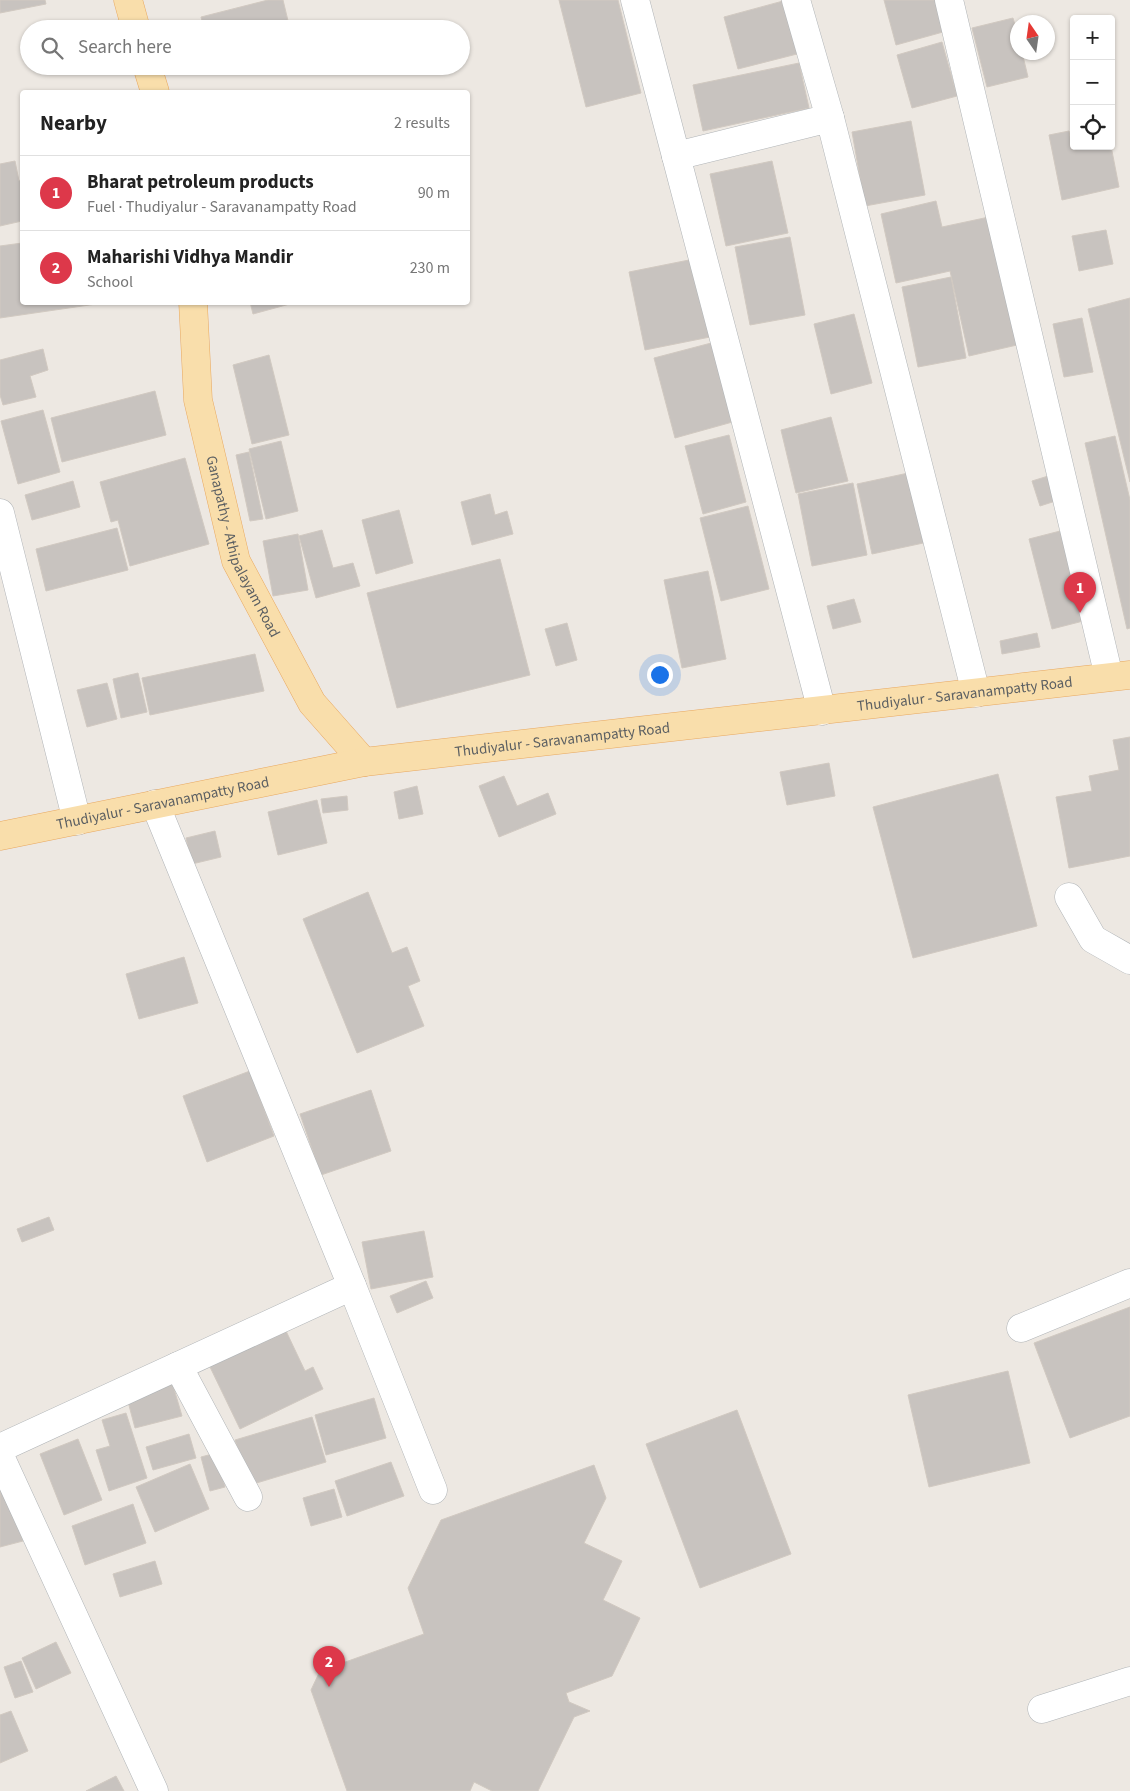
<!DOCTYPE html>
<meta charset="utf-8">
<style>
:root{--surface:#fff;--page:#f6f6f6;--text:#222;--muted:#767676;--line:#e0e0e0;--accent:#dd384a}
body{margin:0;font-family:"Source Sans 3",sans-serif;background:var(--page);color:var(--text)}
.controls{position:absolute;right:15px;top:15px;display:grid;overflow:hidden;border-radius:5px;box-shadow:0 1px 4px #0004}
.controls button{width:45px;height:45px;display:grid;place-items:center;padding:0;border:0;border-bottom:1px solid var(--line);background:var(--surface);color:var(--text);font:25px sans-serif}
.compass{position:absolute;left:1010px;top:15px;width:45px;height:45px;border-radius:50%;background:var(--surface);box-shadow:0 1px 4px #0004;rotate:347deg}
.you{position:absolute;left:659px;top:674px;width:18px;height:18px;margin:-12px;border:4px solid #fff;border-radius:50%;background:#1a73e8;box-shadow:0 0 0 8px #1a73e833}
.badge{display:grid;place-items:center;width:32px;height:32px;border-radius:50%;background:var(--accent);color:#fff;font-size:16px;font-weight:700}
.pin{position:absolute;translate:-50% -41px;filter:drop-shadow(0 1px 2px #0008)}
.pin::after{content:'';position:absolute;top:26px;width:18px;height:15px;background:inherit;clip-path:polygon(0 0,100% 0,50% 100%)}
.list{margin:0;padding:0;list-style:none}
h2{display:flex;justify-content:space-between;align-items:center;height:65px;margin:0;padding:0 20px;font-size:21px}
h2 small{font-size:16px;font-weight:400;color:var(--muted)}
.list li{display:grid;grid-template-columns:32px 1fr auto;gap:15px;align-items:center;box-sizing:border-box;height:75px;padding:0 20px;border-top:1px solid var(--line)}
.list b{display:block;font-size:19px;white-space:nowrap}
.list p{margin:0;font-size:16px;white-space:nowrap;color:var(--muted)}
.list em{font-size:16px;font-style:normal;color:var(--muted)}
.icon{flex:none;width:28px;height:28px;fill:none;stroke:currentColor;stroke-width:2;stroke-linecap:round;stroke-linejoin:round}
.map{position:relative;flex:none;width:1130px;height:1791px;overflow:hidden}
.search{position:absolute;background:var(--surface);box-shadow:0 1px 4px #0004;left:20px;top:20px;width:450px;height:55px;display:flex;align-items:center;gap:12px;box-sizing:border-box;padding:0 18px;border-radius:28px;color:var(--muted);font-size:19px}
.panel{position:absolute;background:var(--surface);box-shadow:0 1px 4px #0004;left:20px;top:90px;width:450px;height:215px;border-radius:5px}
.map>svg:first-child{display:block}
.building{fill:#c8c3bf;stroke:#d1c9c1}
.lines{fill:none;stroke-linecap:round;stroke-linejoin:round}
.minor-casing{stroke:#b0b4b7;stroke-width:29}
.major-casing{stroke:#e8a860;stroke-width:29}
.minor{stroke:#fff;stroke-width:28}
.major{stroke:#f9deab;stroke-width:28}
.labels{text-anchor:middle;stroke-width:4;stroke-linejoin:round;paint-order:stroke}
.street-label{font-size:15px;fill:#5b5f62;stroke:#fff}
</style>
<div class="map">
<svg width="1130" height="1791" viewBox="0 0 1130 1791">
<rect width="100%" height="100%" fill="#ede8e2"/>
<g class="building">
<path d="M0,0h45l1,4 -46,9z"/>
<path d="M268,0h15l7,29h-86l-3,-12z"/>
<path d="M559,0h59l23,93 -55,14z"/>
<path d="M884,0h51l8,32 -47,13z"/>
<path d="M783,1l14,53 -59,15 -14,-52z"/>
<path d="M1013,18l5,17v17h4l6,25 -41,10 -15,-59z"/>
<path d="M942,42l15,54 -45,12 -15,-53z"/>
<path d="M799,63l10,45 -106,23 -10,-46z"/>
<path d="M911,121l14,74 -60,11 -13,-74z"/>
<path d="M1069,131l3,17 39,-2 8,41 -57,13 -13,-65z"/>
<path d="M15,161l4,20 3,-1v41l-22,5v-62z"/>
<path d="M772,161l16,72 -62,13 -16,-72z"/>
<path d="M936,201l6,26 47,-10 28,128 -48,11 -19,-85 -54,12 -15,-69z"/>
<path d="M1106,230l7,34 -34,7 -7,-35z"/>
<path d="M790,237l15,78 -55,10 -15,-78z"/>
<path d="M22,243v59h88l-110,16v-72z"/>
<path d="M694,259l16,78 -65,13 -16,-78z"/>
<path d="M951,277l15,81 -48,9 -16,-80z"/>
<path d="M1130,298v184l-42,-173z"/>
<path d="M250,302h47l-44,12z"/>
<path d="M854,314l18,69 -41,11 -17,-70z"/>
<path d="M1082,318l11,54 -29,5 -11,-53z"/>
<path d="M715,342l21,79 -61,17 -21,-80z"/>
<path d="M43,349l5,21 -18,6 6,21 -33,8 -3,-10v-35z"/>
<path d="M269,355l20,80 -37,9 -19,-79z"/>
<path d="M155,391l11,44 -104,27 -11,-44z"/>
<path d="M43,410l17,62 -42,12 -17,-63z"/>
<path d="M831,417l17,64 -52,12 -15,-63z"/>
<path d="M729,435l17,67 -43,12 -18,-68z"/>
<path d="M1115,436l15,64v128l-3,1 -42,-186z"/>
<path d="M281,441l17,70 -32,8 -17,-70z"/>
<path d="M249,452l14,67 -13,2 -14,-66z"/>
<path d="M185,458l24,86 -79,22 -12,-46 -7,2 -11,-40z"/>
<path d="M913,472l15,70 -56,12 -15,-70z"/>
<path d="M1058,473l7,25 -25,8 -8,-25z"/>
<path d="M73,481l7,26 -48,13 -7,-25z"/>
<path d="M853,483l14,72 -55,11 -14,-72z"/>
<path d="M490,494l5,21 12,-4 6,23 -41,11 -11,-43z"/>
<path d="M748,506l21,83 -48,12 -21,-83z"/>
<path d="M399,510l14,53 -37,11 -14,-54z"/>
<path d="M117,528l11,42 -82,21 -10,-42z"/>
<path d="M1068,529l23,90 -39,10 -23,-90z"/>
<path d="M322,530l11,38 20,-5 7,23 -44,12 -17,-62z"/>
<path d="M298,534l10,56 -35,6 -10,-55z"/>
<path d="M500,559l30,116 -133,33 -30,-115z"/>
<path d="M708,571l18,88 -44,9 -18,-88z"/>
<path d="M854,599l7,23 -28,7 -6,-23z"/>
<path d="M567,623l10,37 -21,6 -11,-37z"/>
<path d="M1037,633l3,14 -38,7 -2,-13z"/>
<path d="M255,654l9,37 -114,24 -8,-37z"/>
<path d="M138,673l9,39 -26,6 -8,-39z"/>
<path d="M107,683l10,36 -30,8 -10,-37z"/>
<path d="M1130,737v119l-61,12 -13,-71 36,-6 -3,-15 30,-6 -6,-30z"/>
<path d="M829,763l6,33 -48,9 -7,-33z"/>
<path d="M998,774l39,152 -124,32 -40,-151z"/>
<path d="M504,776l13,30 31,-13 8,21 -57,23 -20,-51z"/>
<path d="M417,786l6,28 -24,5 -5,-27z"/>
<path d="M347,796l1,14 -25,3 -2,-14z"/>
<path d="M317,800l10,43 -49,12 -10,-43z"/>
<path d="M215,831l6,26 -29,7 -6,-26z"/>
<path d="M368,892l24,61 15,-6 13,34 -12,5 16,40 -67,27 -54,-134z"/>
<path d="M184,957l14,46 -59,16 -13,-45z"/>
<path d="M250,1071l24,65 -67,26 -24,-66z"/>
<path d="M371,1090l20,61 -70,24 -21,-61z"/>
<path d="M49,1217l5,13 -32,12 -5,-13z"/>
<path d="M424,1231l9,46 -62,12 -9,-47z"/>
<path d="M426,1281l7,17 -36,15 -7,-17z"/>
<path d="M1130,1307v109l-60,22 -36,-95z"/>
<path d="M286,1331l19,40 8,-4 10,22 -83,40 -30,-62z"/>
<path d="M1008,1371l22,92 -101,24 -21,-92z"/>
<path d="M172,1382l10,34 -47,12 -9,-34z"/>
<path d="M374,1398l12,40 -60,17 -11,-40z"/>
<path d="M737,1410l54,144 -91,34 -54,-144z"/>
<path d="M126,1413l21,65 -38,13 -13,-41 14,-4 -8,-26z"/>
<path d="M312,1417l14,45 -76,23 -15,-45z"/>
<path d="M189,1434l7,24 -43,12 -7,-23z"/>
<path d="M78,1439l24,61 -38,15 -24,-61z"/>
<path d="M216,1453l9,34 -15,4 -9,-34z"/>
<path d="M391,1462l13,34 -57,20 -12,-35z"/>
<path d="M190,1464l19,45 -54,23 -19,-45z"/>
<path d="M594,1465l12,33 -22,45 38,18 -19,39 37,18 -28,58 -46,17 3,9 21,9 -16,6 -36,74h-46l-18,-9 -4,9h-123l-36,-101 9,-19 104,-37 -16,-46 33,-68z"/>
<path d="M5,1479l18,62 -23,6v-66z"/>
<path d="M334,1489l8,28 -31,9 -8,-28z"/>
<path d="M133,1504l13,39 -61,22 -13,-39z"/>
<path d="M155,1561l7,23 -42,13 -7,-23z"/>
<path d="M56,1642l15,31 -35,16 -14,-31z"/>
<path d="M21,1661l12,31 -18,6 -11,-31z"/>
<path d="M11,1711l17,40 -28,12v-48z"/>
<path d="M116,1776l8,15h-38z"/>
</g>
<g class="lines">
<g class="minor-casing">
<g id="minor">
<path d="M635,0l41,156"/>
<path d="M796,0l34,118"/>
<path d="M949,0l160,677"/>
<path d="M0,513l77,308"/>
<path d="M822,711l-146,-555 154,-38 146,575"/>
<path d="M155,804l197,482"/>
<path d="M1069,897l24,42 37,21"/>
<path d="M1021,1328l109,-45"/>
<path d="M178,1366l70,131"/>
<path d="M0,1448l352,-162 81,204"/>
<path d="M0,1456l154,335"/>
<path d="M1042,1709l88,-28"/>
</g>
</g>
<g class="major-casing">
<g id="major">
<path d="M128,0l8,29"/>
<path d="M147,66l8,26"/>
<path id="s1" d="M193,302l5,98 38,161 76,142 52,59"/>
<path id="s2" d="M0,836l364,-74 766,-87"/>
</g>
</g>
<use href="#minor" class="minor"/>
<use href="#major" class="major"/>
</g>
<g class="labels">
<g class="street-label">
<text dy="5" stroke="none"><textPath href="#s1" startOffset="252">Ganapathy - Athipalayam Road</textPath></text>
<text dy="5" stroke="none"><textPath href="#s2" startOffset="976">Thudiyalur - Saravanampatty Road</textPath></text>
<text dy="5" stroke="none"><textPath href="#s2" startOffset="571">Thudiyalur - Saravanampatty Road</textPath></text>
<text dy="5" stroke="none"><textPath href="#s2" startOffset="166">Thudiyalur - Saravanampatty Road</textPath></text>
</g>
</g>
</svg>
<div class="controls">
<button>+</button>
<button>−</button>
<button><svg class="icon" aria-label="locate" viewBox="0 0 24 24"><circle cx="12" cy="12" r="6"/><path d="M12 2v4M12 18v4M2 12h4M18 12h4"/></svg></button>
</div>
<svg class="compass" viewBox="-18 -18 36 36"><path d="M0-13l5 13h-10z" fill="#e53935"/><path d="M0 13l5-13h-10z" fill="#767676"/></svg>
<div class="you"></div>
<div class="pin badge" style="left:1080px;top:613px">1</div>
<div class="pin badge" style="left:329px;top:1687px">2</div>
<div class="search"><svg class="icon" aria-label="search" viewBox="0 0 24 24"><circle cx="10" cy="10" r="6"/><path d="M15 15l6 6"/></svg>Search here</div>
<section class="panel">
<h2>Nearby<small>2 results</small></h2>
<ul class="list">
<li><span class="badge">1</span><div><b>Bharat petroleum products</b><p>Fuel · Thudiyalur - Saravanampatty Road</p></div><em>90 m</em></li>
<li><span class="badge">2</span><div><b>Maharishi Vidhya Mandir</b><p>School</p></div><em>230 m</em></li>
</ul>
</section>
</div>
